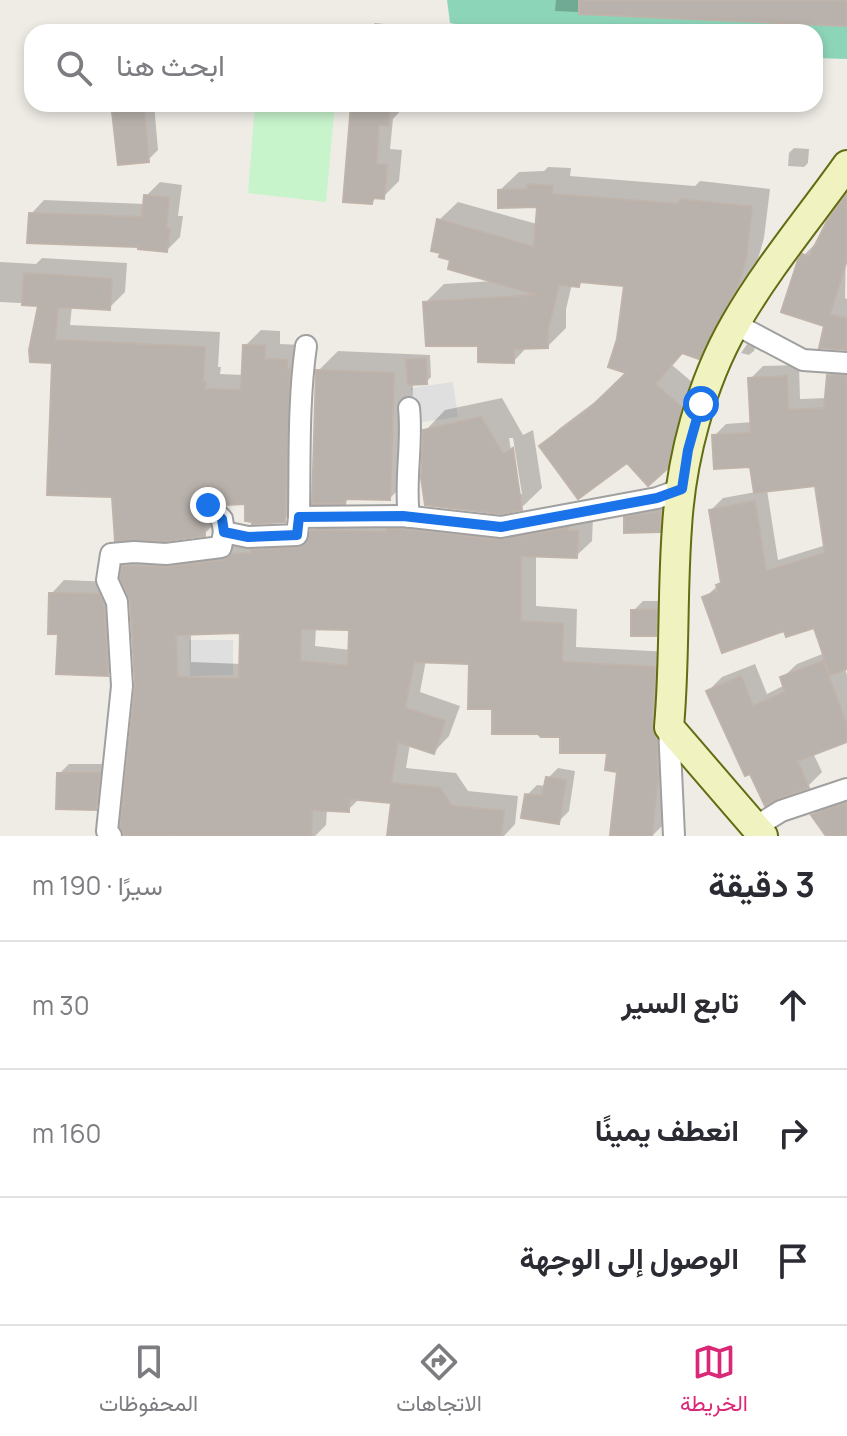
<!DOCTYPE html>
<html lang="ar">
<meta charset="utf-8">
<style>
:root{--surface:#fff;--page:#f2f2f3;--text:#2b2b33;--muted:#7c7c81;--line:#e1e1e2;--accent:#db2777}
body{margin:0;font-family:Manrope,Vazirmatn,sans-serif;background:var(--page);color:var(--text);direction:rtl}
.stop{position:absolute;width:24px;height:24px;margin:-18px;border:6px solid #1a73e8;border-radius:50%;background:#fff}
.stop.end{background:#1a73e8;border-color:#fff;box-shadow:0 2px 8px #0008}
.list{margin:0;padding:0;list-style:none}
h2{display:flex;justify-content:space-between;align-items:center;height:104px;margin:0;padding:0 32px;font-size:34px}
h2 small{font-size:26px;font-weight:400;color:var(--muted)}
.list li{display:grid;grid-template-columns:52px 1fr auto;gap:24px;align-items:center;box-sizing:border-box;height:128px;padding:0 32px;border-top:2px solid var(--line)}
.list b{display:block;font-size:30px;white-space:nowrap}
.list em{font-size:26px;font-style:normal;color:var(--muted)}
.icon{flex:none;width:44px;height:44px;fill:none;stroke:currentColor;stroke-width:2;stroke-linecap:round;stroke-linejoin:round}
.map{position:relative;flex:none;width:847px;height:836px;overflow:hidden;direction:ltr}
.search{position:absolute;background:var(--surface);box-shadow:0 4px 12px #0003;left:24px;right:24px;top:24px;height:88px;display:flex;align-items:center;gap:20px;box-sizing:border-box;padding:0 28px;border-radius:24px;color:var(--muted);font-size:30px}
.sheet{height:488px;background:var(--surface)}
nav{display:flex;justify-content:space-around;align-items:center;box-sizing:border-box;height:112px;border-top:2px solid var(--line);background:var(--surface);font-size:22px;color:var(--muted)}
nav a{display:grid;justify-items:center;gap:4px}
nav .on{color:var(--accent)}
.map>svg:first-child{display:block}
.park{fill:#c8f4cc}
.pitch{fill:#8dd5b9}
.parking{fill:#dfdfdf}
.shadow{fill:#0003;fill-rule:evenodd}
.building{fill:#b8b1ac;stroke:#bfb3aa;stroke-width:2;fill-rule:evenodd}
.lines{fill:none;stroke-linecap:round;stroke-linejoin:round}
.street-casing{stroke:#a0a0a0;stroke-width:24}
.secondary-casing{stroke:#626c11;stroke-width:32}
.street{stroke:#fff;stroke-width:20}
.secondary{stroke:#f0f3c0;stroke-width:28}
.route{stroke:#1a73e8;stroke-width:10}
</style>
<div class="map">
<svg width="847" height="836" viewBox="0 0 847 836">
<rect width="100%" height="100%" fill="#efece6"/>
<path class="park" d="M255,104h80l-9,98 -78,-9z"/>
<path class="pitch" d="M447,0h400v59l-32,-1v-26h-315l-50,-9z"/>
<g class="parking">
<path d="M453,382l5,35 -42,6 -5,-35z"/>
<path d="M189,640h44v35l-43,1z"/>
</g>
<g class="shadow">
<path d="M556,0h291v24l-292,-13z"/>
<path d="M375,23l37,4 -1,5h-45z"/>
<path d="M491,24l44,4 -1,4h-52z"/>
<path d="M123,104h31l4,46 -10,10 -34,-47z"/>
<path d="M354,104h49v4l-10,11 -3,30 12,1 -3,31 -16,16 -5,-1 -6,6z"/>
<path d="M469,104h17l-3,3z"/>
<path d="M794,148l15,1 -1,14 -4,4 -16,-1 1,-13z"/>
<path d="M548,167l23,1 -1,8 125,10 5,-5 70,8 -6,49 -8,28 -39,72 -19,19 -15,-5 -11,13 27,23 -14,60 -20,20 -124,-22 19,-18 52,-39 17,-17 -10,-33 7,-54 -43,-5 -5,5 -6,-1 -6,25v19l-18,18 -21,1 -13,14 -34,-17 -55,-41 19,-19 50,-3 -41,-23 -14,-38 19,-18 79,22 2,-19 -39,-15 19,-18 25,-1z"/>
<path d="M160,182l22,3 -4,31h5l-3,21 -13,13 -136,-36 13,-14 101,4 1,-8z"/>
<path d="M847,197l-2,101 2,1v50l-21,-25 -23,-68 17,-17z"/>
<path d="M42,258l85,5 -2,29 -16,16 -37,-2 -2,19 150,7 -2,35h3l-1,7 23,1 2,-29 16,-16 19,1v13l22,1 -2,159 -16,16 -37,-18 -37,-11 9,12 1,15 -16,16 -90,-39 -60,-134 -14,-57 -40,-2v-40l36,2z"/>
<path d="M750,340l6,3 -2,8 -5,4 -8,-2z"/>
<path d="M338,351l92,4 1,22 -5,5 -13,1 -3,95 -20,20 -41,-1 -4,5 -27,-131z"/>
<path d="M841,363l6,1v303l-2,1 2,7v65l-34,13 9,19 -14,14 -32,11 -68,-106 14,-14 33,-13 12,30 18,-9 -3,-7 15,-14 28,-11 -10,-28 -30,3 -81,-30 19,-17 -12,-71 12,-12 33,-6 -4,-27 -38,-29 12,-12 27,-2 -2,-44 12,-12 36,-1 1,34 27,-1 2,-22zM817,483l9,62 -48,15 -11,-70z"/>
<path d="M502,398l21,37 10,-5 9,58 -21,20 -96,-77 20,-21zM509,438h4l9,56h-4z"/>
<path d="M669,502v18l-10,10 -33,-12 11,-10z"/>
<path d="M328,515l189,10 76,-8 -1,24 -16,15 -40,-1v51l41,3 -1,38 94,5 -4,170 -14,14 -40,-3 8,-62 -11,-20 -114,-44 -24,-45 -45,-2 -6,32 40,14 -11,30 -15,16 -24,-8 -4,24 50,5 12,18 50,5 -3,28 -11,12h-100l-11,-35 -33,-3 -12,12 -21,-1 -1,16 -11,11h-87l-91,-150 -5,-85 -8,-34 16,-16 44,1 56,-7 28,-10 44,-2zM316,627l35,1v22l-36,-4zM242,631v33l-51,-2v-30z"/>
<path d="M64,580l48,2 9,79 -13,13 -48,-42 -9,-38z"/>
<path d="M643,601h23v23l-11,10 -22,-23z"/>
<path d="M69,764h40l-3,33 -11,11 -36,-34z"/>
<path d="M558,768l17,3 -6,40 -10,10 -32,-26 10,-10 9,1 2,-8z"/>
<path d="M847,795v41h-19l-15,-21 14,-14z"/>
</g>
<g class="building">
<path d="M579,0h268v26l-268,-12z"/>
<path d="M351,104h39l-2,22 -9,-1 -3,39 11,1 -3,34 -11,-1 -1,6 -29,-2z"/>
<path d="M144,109l5,53 -31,3 -6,-53z"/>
<path d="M527,184l26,2 -1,8 127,10 1,-5 72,8 -6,52 -8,27 -39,73 -17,-6 -27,31 27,23 -15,62 -19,17 -21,-23 -49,36 -39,-53 51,-38 36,-35 -18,-6 9,-28 7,-53 -44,-4 -1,5 -20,-2 -11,44v19l-34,1v14l-36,-1v-16h-52l-3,-44 115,-7 -90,-26 2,-9 -11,-3 1,-4 -9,-2 6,-32 97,28 3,-40 -39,1v-18l29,-1z"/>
<path d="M847,194v66l-17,54 17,5v31l-28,-2 5,-22 -43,-14 17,-52 4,-6 7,3 18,-36z"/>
<path d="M144,195l25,3 -3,31h4l-3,23 -29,-3v-2l-111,-4 2,-30 113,4z"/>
<path d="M24,273l88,6 -2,31 -52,-3 -3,33 150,7 -2,35h3l-1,7 36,1 2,-45 22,1v13l22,1v9h3l-5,153 -33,2v-2l-7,-1v-17l-19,1 -9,-10 -12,-3 -6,3 -4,7 1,7 8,11 1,16 -39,5h-51l-3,-44 -65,-2 5,-132 -22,-1 -1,-12 9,-44 -16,-1z"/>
<path d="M426,358l1,26 -19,1 -2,-25z"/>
<path d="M316,370l78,3 -4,127 -44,-1 -1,5h-33z"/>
<path d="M827,375l20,1v293l-17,6 -16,-47 -28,9 -2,-6 -62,22 -20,-56 16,-6 -2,-6 5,-2 -12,-73 46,-9 11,70 59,-18 -10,-67 -61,7 -4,-26 -36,2 -2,-34 39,-2 -3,-55 39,-2 1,34 36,-2z"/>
<path d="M481,417l22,37 10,-6 9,62 -21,4 -76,-9 -4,-27 2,-48z"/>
<path d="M660,511v21l-36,1v-16z"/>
<path d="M568,528v3h10l-1,27 -56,-2v65l42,3 -1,38 93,5 -3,59 5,13 1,39 -6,58 -42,-1 7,-63 -12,-2 2,-17h-47v-16h-19l-3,-3h-46v-25h-24l1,-45 -55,-2 -9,46 40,13 -11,33 -36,-12 -7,41 49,5 12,18 52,5 -3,25h-114l4,-33 -42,-4v13l-37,-2 -1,26 -187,-1 -4,-8 15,-142 -5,-84 -10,-23 2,-12 46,1 55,-7 9,-6 19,-1v-3l47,-2 9,-5 4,-13 76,2v-3h15l98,11zM301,629l48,1 -1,36 -48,-5zM240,633l-1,46 -62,-2 -1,-42z"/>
<path d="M49,593l50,1 5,11 4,71 -52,-2 2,-40h-10z"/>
<path d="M631,610h26l-1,26h-25z"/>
<path d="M823,661l24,64v17l-50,19 12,27 -32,11 -12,7 -15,-32 -5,2 -39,-85 35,-15 12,30 32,-14 -5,-15z"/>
<path d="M57,773h43l-4,37 -40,-1z"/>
<path d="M546,777l20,3 -7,44 -38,-6 4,-24 17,2z"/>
<path d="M847,803v33h-21l-15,-21z"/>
</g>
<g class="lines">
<g class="street-casing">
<g id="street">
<path d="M735,324l68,36 44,3"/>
<path d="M306,346c-8,56 -6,114 -7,171l104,-1 98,11 156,-29 25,-9"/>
<path d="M409,408c4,37 -5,73 0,109"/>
<path d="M208,505l14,14 2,13 24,5 49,-2 2,-18"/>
<path d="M669,727l5,109"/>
<path d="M757,826l24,-15 66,-22"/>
<path d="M111,836l-4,-5 15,-145 -5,-84 -10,-22 4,-26 23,-2 32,2 55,-7 3,-15"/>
</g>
</g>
<g class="secondary-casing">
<path id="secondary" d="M763,836l-94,-109c6,-67 3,-133 8,-200 4,-68 24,-144 58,-203 32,-56 75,-107 112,-159"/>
</g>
<use href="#street" class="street"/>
<use href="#secondary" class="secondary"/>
</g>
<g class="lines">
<path class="route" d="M208,505l14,14 2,13 24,5 49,-2 2,-18 104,-1 98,11 156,-29 25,-9 6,-39 13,-46"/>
</g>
</svg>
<div class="stop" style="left:701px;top:404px"></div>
<div class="stop end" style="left:208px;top:505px"></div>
<div class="search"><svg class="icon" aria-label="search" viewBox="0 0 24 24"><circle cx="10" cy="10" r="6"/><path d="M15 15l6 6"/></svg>ابحث هنا</div>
</div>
<section class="sheet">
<h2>3 دقيقة<small>سيرًا · 190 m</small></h2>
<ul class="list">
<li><svg class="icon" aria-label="ahead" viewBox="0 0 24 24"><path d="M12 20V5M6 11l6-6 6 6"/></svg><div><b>تابع السير</b></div><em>30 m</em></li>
<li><svg class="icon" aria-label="right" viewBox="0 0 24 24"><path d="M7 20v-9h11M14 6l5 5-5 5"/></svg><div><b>انعطف يمينًا</b></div><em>160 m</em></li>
<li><svg class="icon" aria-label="arrive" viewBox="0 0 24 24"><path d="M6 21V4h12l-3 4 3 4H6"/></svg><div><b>الوصول إلى الوجهة</b></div></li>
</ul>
</section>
<nav>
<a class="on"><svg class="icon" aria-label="map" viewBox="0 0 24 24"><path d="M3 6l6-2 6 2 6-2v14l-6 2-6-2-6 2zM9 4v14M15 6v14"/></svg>الخريطة</a>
<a><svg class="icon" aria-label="directions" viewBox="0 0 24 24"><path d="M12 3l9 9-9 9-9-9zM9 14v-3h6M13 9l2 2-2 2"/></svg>الاتجاهات</a>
<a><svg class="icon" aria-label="saved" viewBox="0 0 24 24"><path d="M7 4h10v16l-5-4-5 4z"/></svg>المحفوظات</a>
</nav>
